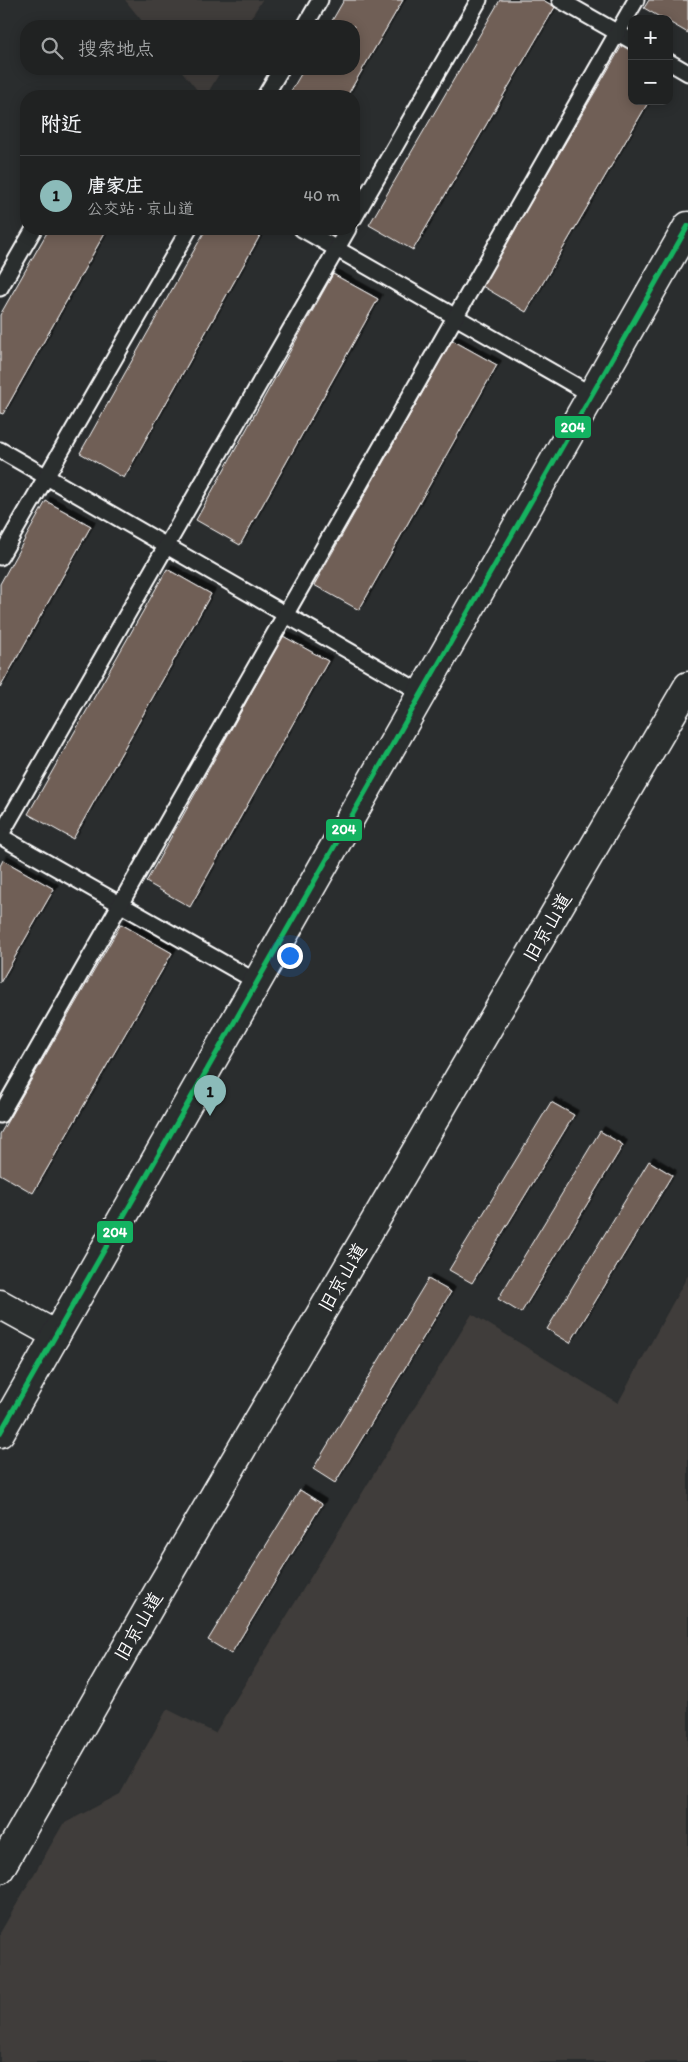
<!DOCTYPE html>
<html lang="zh">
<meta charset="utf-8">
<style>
:root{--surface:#202222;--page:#282a2a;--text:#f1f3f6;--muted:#a2a4a5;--line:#3d3f40;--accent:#8bbbb9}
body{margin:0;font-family:Itim,"LXGW WenKai TC",sans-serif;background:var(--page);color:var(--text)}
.controls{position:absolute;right:15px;top:15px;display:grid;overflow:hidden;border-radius:10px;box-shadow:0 2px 12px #0003}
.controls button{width:45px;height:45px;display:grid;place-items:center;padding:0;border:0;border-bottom:1px solid var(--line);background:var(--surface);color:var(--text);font:25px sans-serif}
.you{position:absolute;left:289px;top:955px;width:18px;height:18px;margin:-12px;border:4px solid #fff;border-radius:50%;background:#1a73e8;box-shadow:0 0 0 8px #1a73e833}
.badge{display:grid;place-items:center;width:32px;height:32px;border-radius:50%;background:var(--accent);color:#111;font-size:16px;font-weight:700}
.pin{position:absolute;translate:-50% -41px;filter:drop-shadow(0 1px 2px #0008)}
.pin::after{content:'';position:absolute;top:26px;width:18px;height:15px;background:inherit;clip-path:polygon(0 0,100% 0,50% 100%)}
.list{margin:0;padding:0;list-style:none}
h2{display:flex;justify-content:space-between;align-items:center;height:65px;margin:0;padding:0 20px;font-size:21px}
h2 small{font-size:16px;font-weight:400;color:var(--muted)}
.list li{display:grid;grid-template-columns:32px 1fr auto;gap:15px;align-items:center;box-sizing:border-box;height:80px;padding:0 20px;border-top:1px solid var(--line)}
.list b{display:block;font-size:19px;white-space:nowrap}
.list p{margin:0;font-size:16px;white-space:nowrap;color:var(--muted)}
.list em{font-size:16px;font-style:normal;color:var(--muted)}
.icon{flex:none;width:28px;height:28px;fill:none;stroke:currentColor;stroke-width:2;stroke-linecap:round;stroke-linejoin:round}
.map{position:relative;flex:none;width:688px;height:2062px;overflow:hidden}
.search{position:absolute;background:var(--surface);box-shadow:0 2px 12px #0003;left:20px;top:20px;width:340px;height:55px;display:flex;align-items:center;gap:12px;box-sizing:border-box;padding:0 18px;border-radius:20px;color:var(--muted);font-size:19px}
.panel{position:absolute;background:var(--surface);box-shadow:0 2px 12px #0003;left:20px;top:90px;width:340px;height:145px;border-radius:20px}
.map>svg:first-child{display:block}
.built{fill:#3f3c3a}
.building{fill:#705f57;stroke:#fff;filter:url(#shadow)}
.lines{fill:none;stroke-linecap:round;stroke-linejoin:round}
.service-casing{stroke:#fff;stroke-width:19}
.tertiary-casing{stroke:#fff;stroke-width:31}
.trunk-casing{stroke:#fff;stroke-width:31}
.service{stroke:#2a2d2e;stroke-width:15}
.tertiary{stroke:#2a2d2e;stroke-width:28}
.trunk{stroke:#2a2d2e;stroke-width:28}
.bus-1-casing{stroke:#2a2d2e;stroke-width:9}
.bus-1{stroke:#13b361;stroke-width:5}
.labels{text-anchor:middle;stroke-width:5;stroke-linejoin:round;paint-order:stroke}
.street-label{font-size:19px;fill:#fff;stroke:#2a2d2e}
.line-badge{stroke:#2a2d2e;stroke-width:2}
.badge-label{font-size:14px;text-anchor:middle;font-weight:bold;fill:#fff}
</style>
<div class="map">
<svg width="688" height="2062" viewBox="0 0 688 2062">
<defs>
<filter id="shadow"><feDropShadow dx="4.5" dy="-4.5" stdDeviation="0" flood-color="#0009"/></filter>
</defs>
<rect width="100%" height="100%" fill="#2a2d2e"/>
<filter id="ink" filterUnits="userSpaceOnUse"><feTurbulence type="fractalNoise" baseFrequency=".02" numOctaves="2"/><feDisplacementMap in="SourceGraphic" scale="10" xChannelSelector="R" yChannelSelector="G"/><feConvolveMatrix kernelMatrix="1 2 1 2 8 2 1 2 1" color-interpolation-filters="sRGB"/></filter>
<g filter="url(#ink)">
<g class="built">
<path d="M125,0h137l-16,26h-100z"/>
<path d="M180,69h42l-16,27h-4z"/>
<path d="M688,1275v787h-688v-129l63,-109 57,-30 47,-85 48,24 257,-419 146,89z"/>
</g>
<g class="building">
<path d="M344,0h59l-56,96h-59l16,-27h50v-43h-25z"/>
<path d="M500,0h43l12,7 -142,243 -44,-25z"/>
<path d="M649,0h39v33l-19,-11v-3h-6l-19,-11z"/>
<path d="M624,42l8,5v54h17l-123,211 -44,-26z"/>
<path d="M49,229h58l-104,185 -3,-1v-98z"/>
<path d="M206,229h50l6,3 -138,246 -44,-25z"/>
<path d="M333,274l45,25 -138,246 -44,-25z"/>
<path d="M452,340l45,25 -138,245 -45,-25z"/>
<path d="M46,501l45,25 -91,162v-104z"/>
<path d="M167,569l44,25 -138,245 -45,-25z"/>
<path d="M283,636l45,25 -138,246 -44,-25z"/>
<path d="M3,860l51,29 -54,94v-117z"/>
<path d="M121,924l51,29 -139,240 -33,-19v-40z"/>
<path d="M551,1102l23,13 -102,168 -23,-13z"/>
<path d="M600,1131l23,14 -102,168 -23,-14z"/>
<path d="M649,1161l23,14 -102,168 -23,-14z"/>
<path d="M428,1279l23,13 -116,191 -22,-14z"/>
<path d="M300,1490l22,14 -91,150 -23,-14z"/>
</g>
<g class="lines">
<g class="service-casing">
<g id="service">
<path d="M560,0l72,41"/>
<path d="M305,26l15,-26"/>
<path d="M669,62l19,11"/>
<path d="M265,96l16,-27"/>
<path d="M354,218l125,-218"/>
<path d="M302,229l290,166"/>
<path d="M0,288l34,-59"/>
<path d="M0,450l422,243"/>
<path d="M0,557l189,-328"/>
<path d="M0,836l348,-607"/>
<path d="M0,836l257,146"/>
<path d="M0,1115l636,-1115"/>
</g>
</g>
<g class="tertiary-casing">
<g id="tertiary">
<path d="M0,1304l56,31"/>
<path d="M0,1869l158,-277 530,-906"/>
</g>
</g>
<g class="trunk-casing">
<path id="trunk" d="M0,1433l688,-1207"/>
</g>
<use href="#service" class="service"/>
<use href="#tertiary" class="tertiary"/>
<use href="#trunk" class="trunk"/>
<g class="bus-1-casing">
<path id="bus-1" d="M0,1433l688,-1207"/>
</g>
<use href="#bus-1" class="bus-1"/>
</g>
</g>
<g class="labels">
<g class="street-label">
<text transform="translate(547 927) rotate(-60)" y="7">旧京山道</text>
<text transform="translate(342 1277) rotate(-60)" y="7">旧京山道</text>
<text transform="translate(138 1626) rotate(-60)" y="7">旧京山道</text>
</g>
</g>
<g class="line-badge">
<rect x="554" y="415" width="38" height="24" rx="5" fill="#13b361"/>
<rect x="325" y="818" width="38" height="24" rx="5" fill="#13b361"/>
<rect x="96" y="1220" width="38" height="24" rx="5" fill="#13b361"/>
</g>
<g class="badge-label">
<text x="573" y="432">204</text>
<text x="344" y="834">204</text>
<text x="115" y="1237">204</text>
</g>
</svg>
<div class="controls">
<button>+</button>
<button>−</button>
</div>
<div class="you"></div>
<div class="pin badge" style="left:210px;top:1116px">1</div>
<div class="search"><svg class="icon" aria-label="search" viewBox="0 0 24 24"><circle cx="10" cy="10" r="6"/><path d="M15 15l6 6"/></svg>搜索地点</div>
<section class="panel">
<h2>附近<small></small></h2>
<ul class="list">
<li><span class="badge">1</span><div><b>唐家庄</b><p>公交站 · 京山道</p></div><em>40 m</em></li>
</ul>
</section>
</div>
